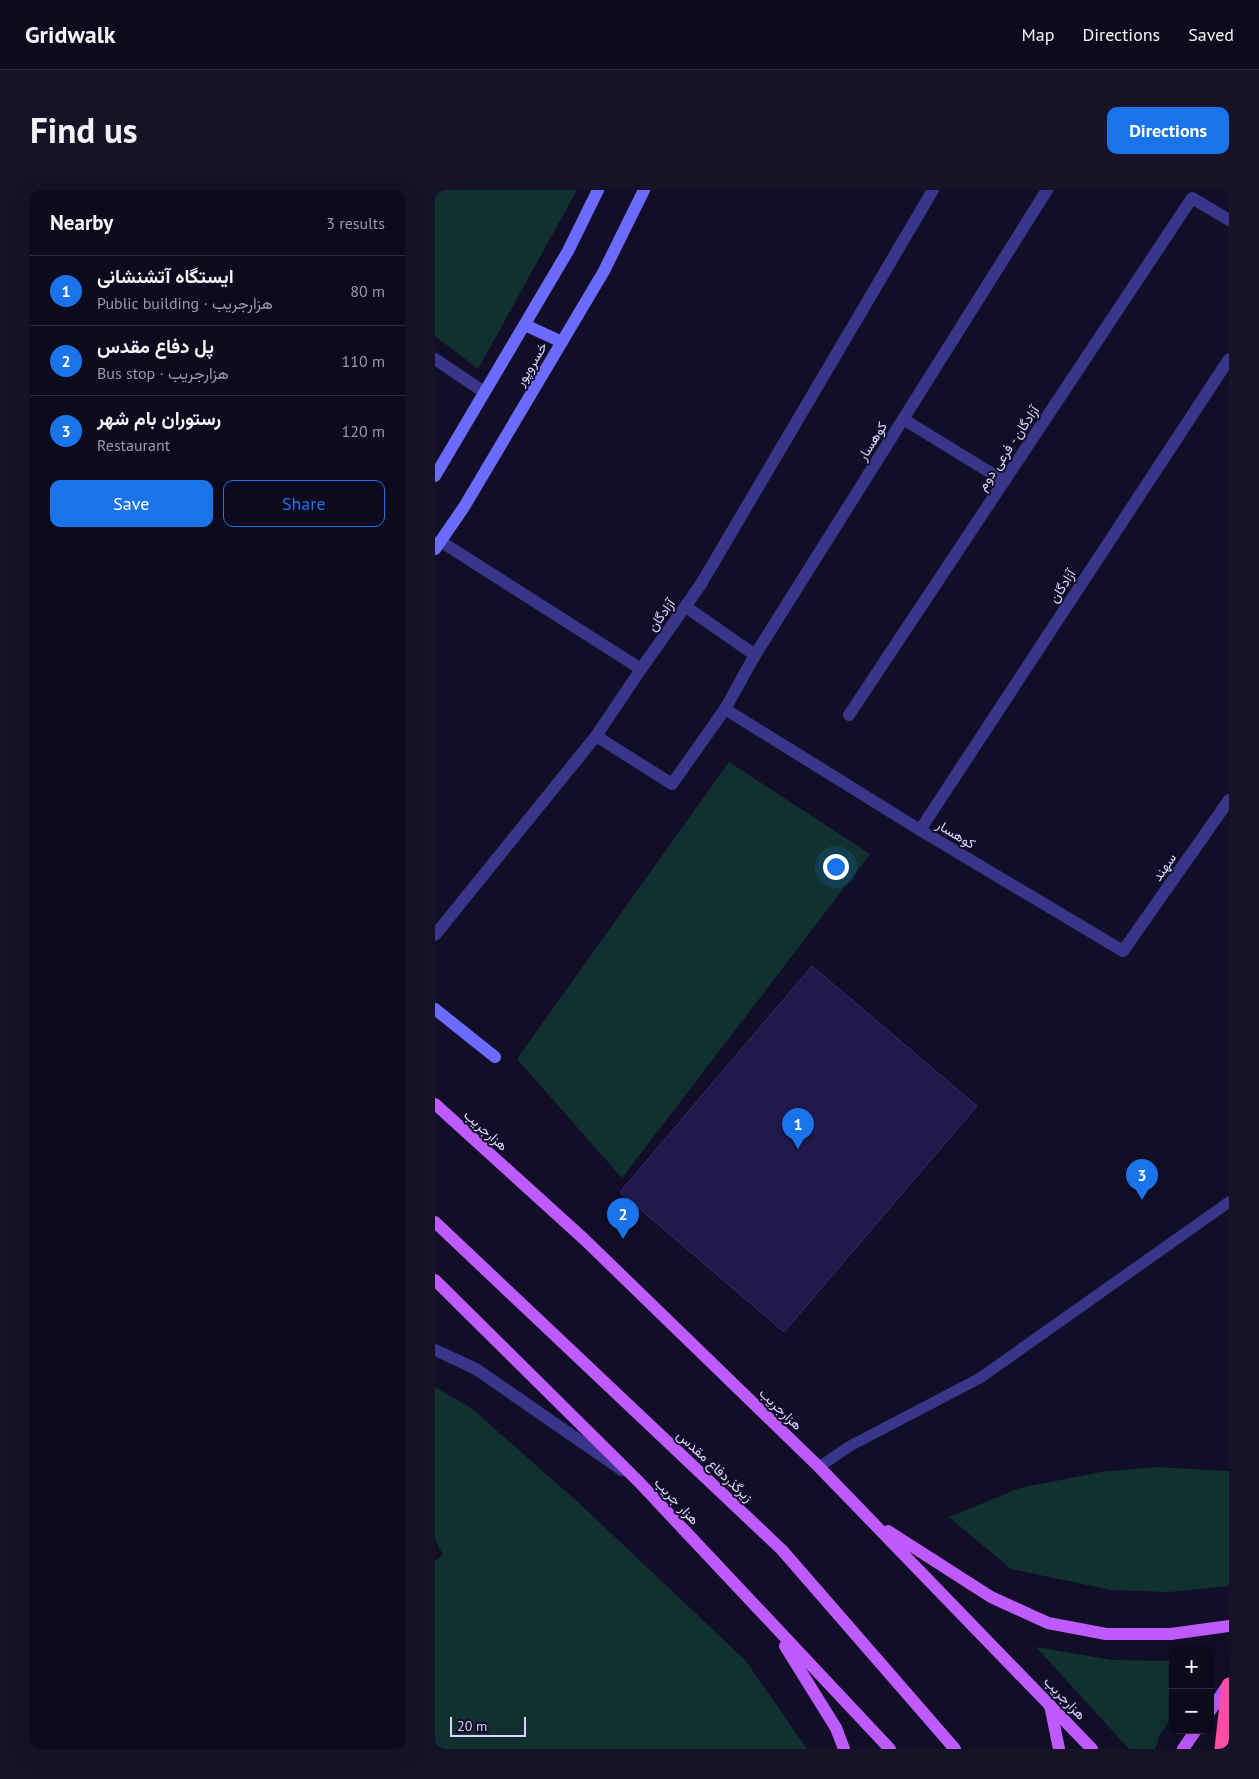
<!DOCTYPE html>
<meta charset="utf-8">
<style>
:root{--surface:#0e0a1d;--page:#171326;--text:#f1f3f6;--muted:#9b9aa4;--line:#2e2b3b;--accent:#1a73e8}
body{margin:0;font-family:"PT Sans",Vazirmatn,sans-serif;background:var(--page);color:var(--text)}
.controls{position:absolute;right:15px;bottom:15px;display:grid;overflow:hidden;border-radius:10px;box-shadow:0 5px 20px #0002}
.controls button{width:45px;height:45px;display:grid;place-items:center;padding:0;border:0;border-bottom:1px solid var(--line);background:var(--surface);color:var(--text);font:25px sans-serif}
.scale{position:absolute;left:15px;bottom:12px;width:76px;box-sizing:border-box;padding-left:5px;border:2px solid #d8d4ff;border-top:0;font-size:14px;line-height:18px;white-space:nowrap;color:#d8d4ff;-webkit-text-stroke:4px #120e27;paint-order:stroke}
.you{position:absolute;left:400px;top:676px;width:18px;height:18px;margin:-12px;border:4px solid #fff;border-radius:50%;background:#1a73e8;box-shadow:0 0 0 8px #1a73e833}
.badge{display:grid;place-items:center;width:32px;height:32px;border-radius:50%;background:var(--accent);color:#fff;font-size:16px;font-weight:700}
.pin{position:absolute;translate:-50% -41px;filter:drop-shadow(0 1px 2px #0008)}
.pin::after{content:'';position:absolute;top:26px;width:18px;height:15px;background:inherit;clip-path:polygon(0 0,100% 0,50% 100%)}
.list{margin:0;padding:0;list-style:none}
h2{display:flex;justify-content:space-between;align-items:center;height:65px;margin:0;padding:0 20px;font-size:21px}
h2 small{font-size:16px;font-weight:400;color:var(--muted)}
.list li{display:grid;grid-template-columns:32px 1fr auto;gap:15px;align-items:center;box-sizing:border-box;height:70px;padding:0 20px;border-top:1px solid var(--line)}
.list b{display:block;font-size:19px;white-space:nowrap}
.list p{margin:0;font-size:16px;white-space:nowrap;color:var(--muted)}
.list em{font-size:16px;font-style:normal;color:var(--muted)}
.actions{display:flex;gap:10px;padding:15px 20px}
.actions a{flex:1;padding:11px 0;border:1px solid var(--accent);border-radius:10px;text-align:center;font-size:18px;color:var(--accent)}
.actions .main{background:var(--accent);color:#fff}
.map{position:relative;flex:none;width:794px;height:1559px;overflow:hidden;border-radius:10px}
header{display:flex;align-items:center;gap:30px;box-sizing:border-box;height:70px;padding:0 25px;background:var(--surface);border-bottom:1px solid var(--line)}
header strong{font-size:24px}
nav{display:flex;gap:28px;margin-inline-start:auto;font-size:18px}
.intro{display:flex;align-items:center;justify-content:space-between;box-sizing:border-box;height:120px;padding:0 30px}
h1{margin:0;font-size:35px}
.button{padding:12px 22px;border-radius:10px;background:var(--accent);color:#fff;font-size:18px;font-weight:700}
main{display:flex;gap:30px;padding:0 30px}
aside{flex:1;background:var(--surface);border-radius:10px;box-shadow:0 5px 20px #0002}
.map>svg:first-child{display:block}
.green{fill:#10312f}
.building{fill:#211949;stroke:#372976}
.lines{fill:none;stroke-linecap:round;stroke-linejoin:round}
.lane{stroke:#373689;stroke-width:11}
.street{stroke:#373689;stroke-width:12}
.secondary{stroke:#6b6bff;stroke-width:12}
.primary{stroke:#be5bff;stroke-width:12}
.highway{stroke:#ff4fa7;stroke-width:15}
.labels{text-anchor:middle;stroke-width:4;stroke-linejoin:round;paint-order:stroke}
.street-label{font-size:14px;fill:#d8d4ff;stroke:#120e27}
</style>
<header>
<strong>Gridwalk</strong>
<nav><a>Map</a><a>Directions</a><a>Saved</a></nav>
</header>
<div class="intro"><h1>Find us</h1><a class="button">Directions</a></div>
<main>
<aside>
<h2>Nearby<small>3 results</small></h2>
<ul class="list">
<li><span class="badge">1</span><div><b>ایستگاه آتشنشانی</b><p>Public building · هزارجریب</p></div><em>80 m</em></li>
<li><span class="badge">2</span><div><b>پل دفاع مقدس</b><p>Bus stop · هزارجریب</p></div><em>110 m</em></li>
<li><span class="badge">3</span><div><b>رستوران بام شهر</b><p>Restaurant</p></div><em>120 m</em></li>
</ul>
<div class="actions"><a class="main">Save</a><a>Share</a></div>
</aside>
<div class="map">
<svg width="794" height="1559" viewBox="0 0 794 1559">
<rect width="100%" height="100%" fill="#120e27"/>
<g class="green">
<path d="M0,0h142l-99,179 -43,-33z"/>
<path d="M294,572l141,92 -248,324 -105,-119z"/>
<path d="M0,1197l36,21 108,95 167,158 61,88h-372v-188l8,-6 -8,-16z"/>
<path d="M720,1277l74,4v115l-60,6 -58,-2 -100,-21 -62,-52 71,-29 81,-16z"/>
<path d="M601,1457l76,13 61,1v54l-13,20 -5,14h-26z"/>
</g>
<path class="building" d="M377,776l165,140 -193,226 -164,-140z"/>
<g class="lines">
<path class="lane" d="M384,1277l31,-21 130,-68 249,-176"/>
<g class="street">
<path d="M0,169l49,33"/>
<path d="M468,229l101,62"/>
<path d="M5,351l201,128"/>
<path d="M251,417l69,48"/>
<path d="M290,519l195,121 203,121 106,-151"/>
<path d="M414,525l343,-517 37,22"/>
<path d="M161,546l76,48 53,-75 30,-54 292,-465"/>
<path d="M485,640l309,-471"/>
<path d="M0,745l161,-199 45,-67 60,-85 232,-394"/>
<path d="M0,1160l41,19 146,101"/>
</g>
<g class="secondary">
<path d="M90,135l37,17"/>
<path d="M0,286l133,-225 30,-61"/>
<path d="M0,359l29,-42 140,-236 40,-81"/>
<path d="M0,819l60,48"/>
</g>
<g class="primary">
<path d="M0,914l150,136 234,227 273,282"/>
<path d="M0,1032l347,328 173,199"/>
<path d="M0,1090l204,202 251,267"/>
<path d="M453,1341l103,66 57,26 58,11h65l58,-8"/>
<path d="M350,1456l51,82 8,21"/>
<path d="M615,1515l9,44"/>
<path d="M775,1521l18,-26"/>
<path d="M748,1559l13,-19"/>
</g>
<path class="highway" d="M787,1559l7,-64"/>
</g>
<g class="labels">
<g class="street-label">
<text transform="translate(96 174) rotate(-59)" y="5">خسروپور</text>
<text transform="translate(437 251) rotate(-58)" y="5">کوهسار</text>
<text transform="translate(573 258) rotate(-56)" y="5">آزادگان - فرعی دوم</text>
<text transform="translate(627 396) rotate(-57)" y="5">آزادگان</text>
<text transform="translate(226 425) rotate(-54)" y="5">آزادگان</text>
<text transform="translate(521 644) rotate(31)" y="5">کوهسار</text>
<text transform="translate(729 677) rotate(-55)" y="5">سهند</text>
<text transform="translate(51 940) rotate(42)" y="5">هزارجریب</text>
<text transform="translate(346 1219) rotate(44)" y="5">هزارجریب</text>
<text transform="translate(280 1276) rotate(43)" y="5">زیرگذردفاع مقدس</text>
<text transform="translate(242 1311) rotate(47)" y="5">هزار جریب</text>
<text transform="translate(630 1508) rotate(46)" y="5">هزارجریب</text>
</g>
</g>
</svg>
<div class="controls">
<button>+</button>
<button>−</button>
</div>
<div class="scale">20 m</div>
<div class="you"></div>
<div class="pin badge" style="left:363px;top:959px">1</div>
<div class="pin badge" style="left:188px;top:1049px">2</div>
<div class="pin badge" style="left:707px;top:1010px">3</div>
</div>
</main>
